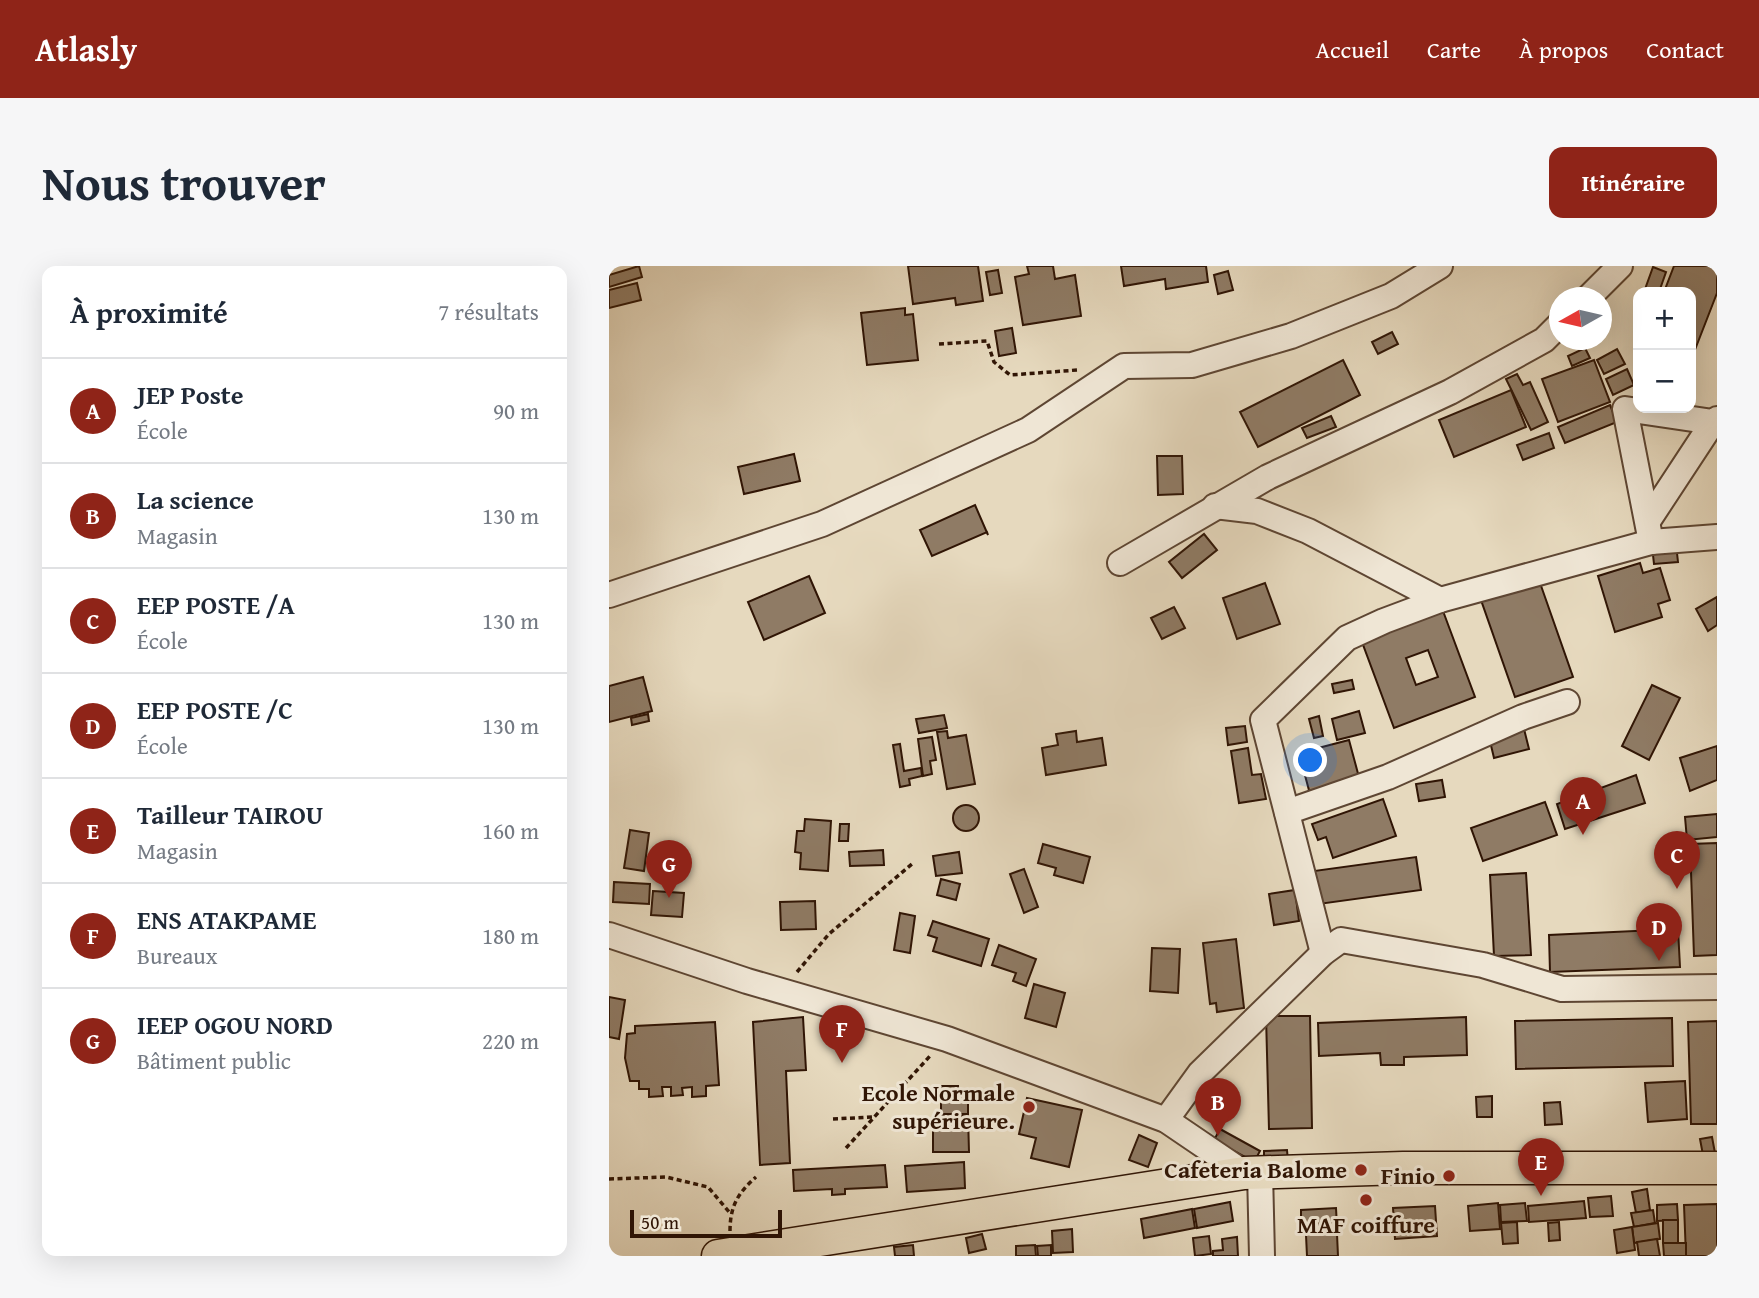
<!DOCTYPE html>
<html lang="fr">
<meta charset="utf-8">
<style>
:root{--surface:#fff;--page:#f6f6f7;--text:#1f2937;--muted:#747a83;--line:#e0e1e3;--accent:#8f2418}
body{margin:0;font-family:"Gentium Book Plus",serif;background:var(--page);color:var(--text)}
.controls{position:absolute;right:21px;top:21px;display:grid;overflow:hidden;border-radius:14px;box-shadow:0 7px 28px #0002}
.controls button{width:63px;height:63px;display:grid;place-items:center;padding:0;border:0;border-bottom:2px solid var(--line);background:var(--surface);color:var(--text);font:35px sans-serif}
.compass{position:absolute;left:940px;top:21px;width:63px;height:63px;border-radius:50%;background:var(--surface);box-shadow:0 7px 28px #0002;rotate:262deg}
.scale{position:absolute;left:21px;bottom:18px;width:152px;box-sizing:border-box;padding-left:7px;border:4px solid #301505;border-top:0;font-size:19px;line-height:24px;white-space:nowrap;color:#301505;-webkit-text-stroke:5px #efe6d5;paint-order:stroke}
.you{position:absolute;left:702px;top:495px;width:24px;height:24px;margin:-18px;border:5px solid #fff;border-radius:50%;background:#1a73e8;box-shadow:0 0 0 10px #1a73e833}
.badge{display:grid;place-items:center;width:46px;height:46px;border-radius:50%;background:var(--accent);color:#fff;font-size:23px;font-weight:700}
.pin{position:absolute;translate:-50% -58px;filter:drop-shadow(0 2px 4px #0008)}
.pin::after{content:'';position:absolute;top:37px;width:24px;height:21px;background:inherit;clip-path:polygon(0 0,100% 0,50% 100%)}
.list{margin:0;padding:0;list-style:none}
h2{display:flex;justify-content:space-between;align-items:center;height:91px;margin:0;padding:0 28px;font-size:30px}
h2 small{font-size:23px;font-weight:400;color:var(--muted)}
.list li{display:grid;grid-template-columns:46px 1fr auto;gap:21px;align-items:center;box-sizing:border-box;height:105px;padding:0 28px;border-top:2px solid var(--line)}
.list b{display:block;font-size:26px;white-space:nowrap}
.list p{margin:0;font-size:23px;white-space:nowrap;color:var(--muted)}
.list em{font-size:23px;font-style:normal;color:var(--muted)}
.map{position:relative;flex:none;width:1108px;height:990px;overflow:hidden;border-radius:14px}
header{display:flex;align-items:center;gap:42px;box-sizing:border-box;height:98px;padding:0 35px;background:var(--accent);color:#fff}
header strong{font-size:33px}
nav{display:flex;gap:38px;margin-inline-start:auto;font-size:24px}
.intro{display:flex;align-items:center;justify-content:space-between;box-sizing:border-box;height:168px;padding:0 42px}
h1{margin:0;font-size:49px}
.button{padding:18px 32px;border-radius:14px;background:var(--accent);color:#fff;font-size:24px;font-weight:700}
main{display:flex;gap:42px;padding:0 42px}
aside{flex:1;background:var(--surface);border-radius:14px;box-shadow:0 7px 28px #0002}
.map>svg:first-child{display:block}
.building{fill:#8f7b65;stroke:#301505;stroke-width:2;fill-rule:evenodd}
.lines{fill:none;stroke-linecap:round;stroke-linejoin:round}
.minor-casing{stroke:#5e4633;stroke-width:28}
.major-casing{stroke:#301505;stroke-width:35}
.path{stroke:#301505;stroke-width:3.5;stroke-dasharray:5 3.5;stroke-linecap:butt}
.minor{stroke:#efe6d5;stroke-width:24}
.major{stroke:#e6d9be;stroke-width:32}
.poi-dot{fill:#8f2418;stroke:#efe6d5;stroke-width:2.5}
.labels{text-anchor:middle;stroke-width:6;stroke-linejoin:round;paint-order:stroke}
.poi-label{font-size:24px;font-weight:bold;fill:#301505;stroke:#efe6d5;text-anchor:end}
</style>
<header>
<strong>Atlasly</strong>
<nav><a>Accueil</a><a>Carte</a><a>À propos</a><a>Contact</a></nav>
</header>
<div class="intro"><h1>Nous trouver</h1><a class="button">Itinéraire</a></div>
<main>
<aside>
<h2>À proximité<small>7 résultats</small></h2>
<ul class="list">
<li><span class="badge">A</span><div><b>JEP Poste</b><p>École</p></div><em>90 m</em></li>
<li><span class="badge">B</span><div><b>La science</b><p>Magasin</p></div><em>130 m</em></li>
<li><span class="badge">C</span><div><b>EEP POSTE /A</b><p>École</p></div><em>130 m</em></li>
<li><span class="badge">D</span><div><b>EEP POSTE /C</b><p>École</p></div><em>130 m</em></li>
<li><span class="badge">E</span><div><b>Tailleur TAIROU</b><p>Magasin</p></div><em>160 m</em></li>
<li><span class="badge">F</span><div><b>ENS ATAKPAME</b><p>Bureaux</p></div><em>180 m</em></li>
<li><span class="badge">G</span><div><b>IEEP OGOU NORD</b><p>Bâtiment public</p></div><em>220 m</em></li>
</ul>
</aside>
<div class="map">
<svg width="1108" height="990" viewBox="0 0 1108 990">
<rect width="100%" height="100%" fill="#e6d9be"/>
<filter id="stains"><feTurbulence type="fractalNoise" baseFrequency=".00286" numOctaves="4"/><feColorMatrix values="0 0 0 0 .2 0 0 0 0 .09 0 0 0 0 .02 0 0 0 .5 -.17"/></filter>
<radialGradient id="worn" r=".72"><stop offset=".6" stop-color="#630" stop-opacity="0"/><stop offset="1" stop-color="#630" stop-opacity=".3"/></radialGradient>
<g class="building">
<path d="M30,0l3,11 -33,10v-12z"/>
<path d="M299,0h70l5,35 -27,4 -1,-7 -42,6z"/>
<path d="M418,0h26l2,13 20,-4 6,41 -58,9 -8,-48 14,-3z"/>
<path d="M512,0h85l2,16 -42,7 -1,-10 -41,7z"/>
<path d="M1065,0h43v27l-26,67v-68h-27z"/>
<path d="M1044,1l13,5 -7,20h-15z"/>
<path d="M389,4l4,23 -12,2 -4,-23z"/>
<path d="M619,5l5,19 -15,4 -4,-19z"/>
<path d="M28,17l4,17 -32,8v-18z"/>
<path d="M296,42v7l8,-1 5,46 -51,5 -6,-52z"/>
<path d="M403,62l4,25 -17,3 -4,-25z"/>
<path d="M783,66l6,12 -20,10 -6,-12z"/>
<path d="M976,82l5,10 -18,8 -4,-10z"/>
<path d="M1008,83l8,15 -21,10 -7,-14z"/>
<path d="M734,94l17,35 -102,52 -18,-35z"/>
<path d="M985,94l16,42 -52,20 -16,-43z"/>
<path d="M1018,103l7,16 -21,10 -7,-16z"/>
<path d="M908,108l6,11 7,-3 18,40 -17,8 -25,-51z"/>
<path d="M902,124l15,37 -72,30 -15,-37z"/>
<path d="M1001,139l7,17 -52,21 -7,-16z"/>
<path d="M722,150l5,11 -29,11 -5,-10z"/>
<path d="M940,167l5,15 -31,12 -6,-15z"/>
<path d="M185,188l6,27 -56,13 -6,-27z"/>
<path d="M548,190h25l1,38 -25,1z"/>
<path d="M366,239l13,30 -1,-3 -55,24 -12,-26z"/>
<path d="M595,268l13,16 -35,28 -13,-16z"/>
<path d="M1067,278l2,18 -24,2 -2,-18z"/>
<path d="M1031,297l3,10 17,-5 10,32 -12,4 4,13 -47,15 -17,-56z"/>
<path d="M200,310l16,37 -61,27 -16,-38z"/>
<path d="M930,314l34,97 -58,20 -34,-97z"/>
<path d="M656,317l15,41 -43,15 -14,-41z"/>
<path d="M1108,331v28l-9,6 -12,-22z"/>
<path d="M565,341l11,21 -23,11 -11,-21z"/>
<path d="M834,345l32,86 -81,31 -32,-86zM819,384l10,27 -22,8 -10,-27z"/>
<path d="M34,411l9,34 -43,11v-36z"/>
<path d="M743,414l2,9 -20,4 -2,-9z"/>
<path d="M1043,419l28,13 -31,62 -27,-14z"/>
<path d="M750,445l6,22 -28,7 -5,-21z"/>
<path d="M39,448l1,7 -17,4 -1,-7z"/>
<path d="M335,449l3,13 -28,5 -3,-14z"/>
<path d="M710,450l4,20 -9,2 -5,-19z"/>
<path d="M636,460l2,16 -19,3 -2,-17z"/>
<path d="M915,463l5,20 -35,9 -5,-21z"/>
<path d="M338,465l1,7 18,-3 9,49 -28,5 -10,-57z"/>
<path d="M467,465l1,11 25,-4 4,27 -60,10 -4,-27 16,-3 -2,-11z"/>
<path d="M323,471l4,23 -6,1 2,13 -9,2 -5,-37z"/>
<path d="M740,474l11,41 -50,13 -11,-41z"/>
<path d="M291,478l4,27 17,-3 1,8 -13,3 1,6 -10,2 -7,-42z"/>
<path d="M1108,480v34l-27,11 -10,-33z"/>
<path d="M639,482l4,27 9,-1 5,25 -27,4 -8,-52z"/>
<path d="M1027,509l9,28 -80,26 -8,-25z"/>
<path d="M833,514l3,17 -26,4 -3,-17z"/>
<path d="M774,533l13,37 -63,22 -7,-21 -8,3 -6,-16z"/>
<path d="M936,536l12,33 -74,26 -12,-33z"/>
<circle cx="357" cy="552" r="13"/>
<path d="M1108,548v23l-30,3 -2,-23z"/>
<path d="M196,553l26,2 -3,50 -28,-2 1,-16 -6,-1 2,-21h7z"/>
<path d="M231,558h9l-1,17h-9z"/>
<path d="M21,564l19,3 -5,38 -20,-3z"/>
<path d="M1108,577v112l-23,1 -4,-112z"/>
<path d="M434,578l47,13 -7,26 -29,-8 2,-7 -18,-5z"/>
<path d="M274,584l1,15 -34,1 -1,-14z"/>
<path d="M350,586l3,21 -26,3 -3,-20z"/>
<path d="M807,591l5,33 -102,14 -5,-33z"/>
<path d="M415,603l14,38 -14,6 -14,-39z"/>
<path d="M917,607l5,82 -37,1 -4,-81z"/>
<path d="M332,613l19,5 -4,16 -19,-5z"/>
<path d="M5,616l36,2 -1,20 -36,-2z"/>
<path d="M686,624l4,31 -25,4 -5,-31z"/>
<path d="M44,625l31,2 -2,24 -31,-2z"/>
<path d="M206,635l1,28 -35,1 -1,-28z"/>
<path d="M291,647l15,3 -5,37 -16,-3z"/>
<path d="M324,655l56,18 -8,27 -48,-15 4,-13 -9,-3z"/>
<path d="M1069,663l2,38 -130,5 -1,-37z"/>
<path d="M627,673l8,69 -27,4 -1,-9 -6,1 -7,-61z"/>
<path d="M390,679l37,14 -10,27 -13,-5 3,-8 -24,-8z"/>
<path d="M543,682l28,1 -2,44 -28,-2z"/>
<path d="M425,718l31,9 -9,34 -31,-9z"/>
<path d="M0,731l16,3 -6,39 -10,-2z"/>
<path d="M657,750h44l2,112 -43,1z"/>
<path d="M194,751l3,53 -20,1 4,92 -30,2 -7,-143z"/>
<path d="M857,751l1,38 -63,2v8h-23l-1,-12 -61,3 -1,-33z"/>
<path d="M1063,752l1,48 -157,3 -1,-48z"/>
<path d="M1108,755v103h-26l-3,-102z"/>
<path d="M106,756l4,63 -13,1v10l-14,1v-10l-10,1 1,7 -12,1v-9h-9l1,9 -14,1v-8h-10v-8h-9l-5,-23 2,-24 8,-1v-7z"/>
<path d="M1076,815l2,38 -39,3 -3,-39z"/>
<path d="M332,820h17v6h10v22h-27z"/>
<path d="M883,830v21h-15l-1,-20z"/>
<path d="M418,832l55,12 -13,57 -38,-9 5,-20 -17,-4z"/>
<path d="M951,836l2,22 -17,1 -1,-22z"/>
<path d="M359,849l1,37h-36v-36z"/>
<path d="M611,863l40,22 -6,11 -40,-22z"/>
<path d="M530,869l18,8 -9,24 -19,-7z"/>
<path d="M1103,871l3,16 -12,2 -3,-16z"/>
<path d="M678,884l1,11 -24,2v-12z"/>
<path d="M355,896l1,26 -58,4 -2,-26z"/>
<path d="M276,899l2,22 -42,2v5l-13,1v-6l-38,2 -1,-21z"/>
<path d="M1038,923l3,21 -14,3 -4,-21z"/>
<path d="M1002,930l2,20 -23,1 -2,-19z"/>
<path d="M975,935l2,17 -57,4 -1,-16z"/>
<path d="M621,936l3,19 -36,7 -3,-19z"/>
<path d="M889,937l2,26 -30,2 -2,-25z"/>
<path d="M916,937l2,18 -26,1 -1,-17z"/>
<path d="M1068,938l1,16 -21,1v-16z"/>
<path d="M1108,938v52h-31l-2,-51z"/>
<path d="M826,940l2,30 -42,3 -2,-31z"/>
<path d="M727,942l1,19 -36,1v-18z"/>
<path d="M583,943l3,19 -51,10 -3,-19z"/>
<path d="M1044,944l2,13 -21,4 -3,-14z"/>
<rect x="1054" y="954" width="15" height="23"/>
<path d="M908,956l1,21 -15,1 -2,-21z"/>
<path d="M950,956l1,18 -11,1 -1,-18z"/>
<path d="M1049,957l2,16 -26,4 -2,-16z"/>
<path d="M1023,961l3,23 -18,3 -3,-23z"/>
<path d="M463,963l1,23 -20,1 -1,-22z"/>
<path d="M373,968l4,15 -17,4 -3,-15z"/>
<path d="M728,968l1,22h-31l-1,-21z"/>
<path d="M600,970l2,18 -16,2 -2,-18z"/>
<path d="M628,971l1,19h-25v-5l10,-1 -1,-11z"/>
<path d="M1048,973l3,17h-21l-2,-14z"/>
<path d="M1054,977h23v13h-22z"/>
<path d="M304,979l1,11h-19l-1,-9z"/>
<path d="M426,979l1,11h-20v-10z"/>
<path d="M442,979v11h-13l-1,-10z"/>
</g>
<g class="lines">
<g class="minor-casing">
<g id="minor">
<path d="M979,32l32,-32"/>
<path d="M606,240l42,5 51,20 132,69"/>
<path d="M1039,255l65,-99"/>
<path d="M1042,276l-26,-133 88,13 4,-3"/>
<path d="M511,297l148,-86 182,-85 94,-52 15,-15"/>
<path d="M0,329l213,-71 206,-94 96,-64 68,-1 99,-29 100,-40 49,-30"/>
<path d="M678,546l101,-35 135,-60 44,-15"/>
<path d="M0,669l138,46 200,58 219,81 78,53"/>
<path d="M714,687l-60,-233 84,-82 37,-17 56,-21 211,-58 66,-5"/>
<path d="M557,854l34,-47 123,-120 18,-13 142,25 79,24 155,-2"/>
<path d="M651,906l2,84"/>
</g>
</g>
<g class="major-casing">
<path id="major" d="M109,990l526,-83 159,-5h314"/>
</g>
<g class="path">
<path d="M330,78l48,-3 7,21 16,13 67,-5"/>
<path d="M188,706l32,-38 83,-70"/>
<path d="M224,853l40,-2"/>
<path d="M237,882l84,-92"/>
<path d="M0,913l57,-2 42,10 22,26"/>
<path d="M121,965c0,-25 8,-38 26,-54"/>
</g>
<use href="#minor" class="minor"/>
<use href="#major" class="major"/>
</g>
<g class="poi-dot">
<circle cx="420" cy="841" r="7"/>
<circle cx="752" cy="904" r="7"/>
<circle cx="840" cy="910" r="7"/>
<circle cx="757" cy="934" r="7"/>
</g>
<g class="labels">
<g class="poi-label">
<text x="406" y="835">Ecole Normale<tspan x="406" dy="28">supérieure.</tspan></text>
<text x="738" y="912">Cafeteria Balome</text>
<text x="826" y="918">Finio</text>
<text x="757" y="967" text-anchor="middle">MAF coiffure</text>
</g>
</g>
<rect width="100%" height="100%" filter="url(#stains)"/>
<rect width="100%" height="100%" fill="url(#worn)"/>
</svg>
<div class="controls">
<button>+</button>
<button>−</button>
</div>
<svg class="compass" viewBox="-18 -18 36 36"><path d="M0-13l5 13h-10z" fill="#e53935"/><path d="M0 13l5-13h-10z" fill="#747a83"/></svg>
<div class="scale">50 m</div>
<div class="you"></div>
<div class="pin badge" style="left:974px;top:569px">A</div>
<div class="pin badge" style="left:609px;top:870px">B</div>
<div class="pin badge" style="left:1068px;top:623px">C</div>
<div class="pin badge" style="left:1050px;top:695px">D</div>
<div class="pin badge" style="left:932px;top:930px">E</div>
<div class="pin badge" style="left:233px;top:797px">F</div>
<div class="pin badge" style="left:60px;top:632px">G</div>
</div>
</main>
